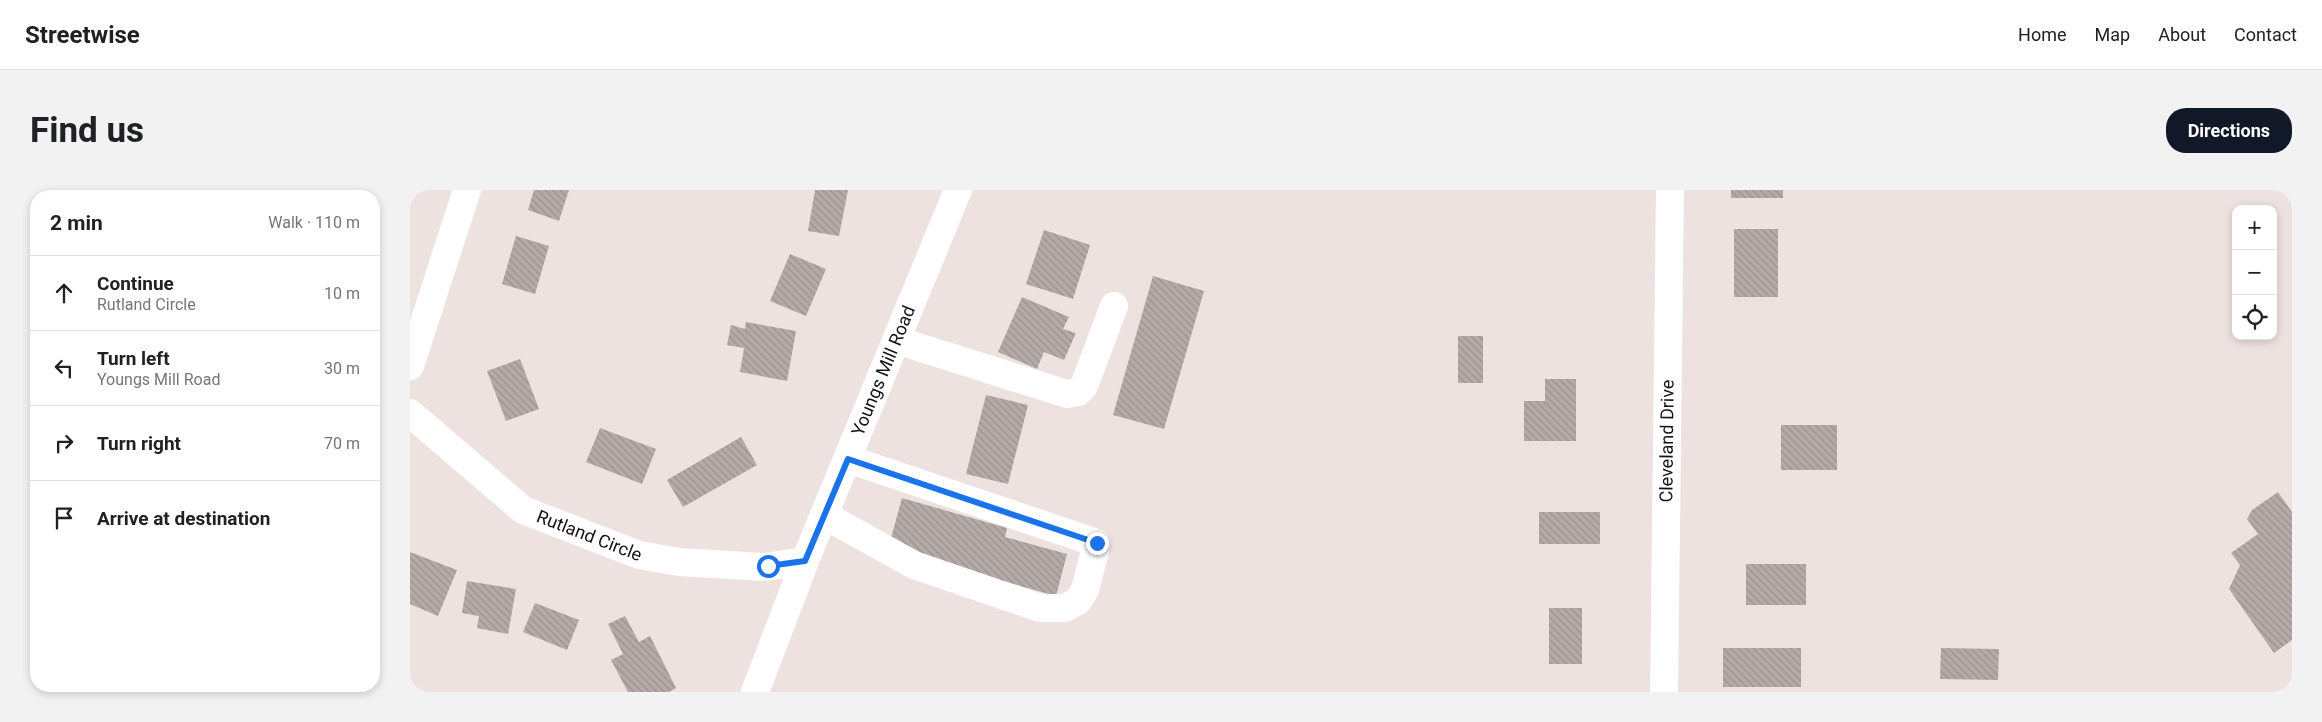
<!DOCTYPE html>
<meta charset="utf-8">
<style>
:root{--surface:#fff;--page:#f2f2f2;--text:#202124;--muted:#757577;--line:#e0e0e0;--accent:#111827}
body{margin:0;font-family:Roboto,sans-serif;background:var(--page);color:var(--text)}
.controls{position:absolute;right:15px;top:15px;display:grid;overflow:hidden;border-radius:10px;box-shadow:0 2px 8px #0003}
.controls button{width:45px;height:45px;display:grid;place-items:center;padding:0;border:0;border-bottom:1px solid var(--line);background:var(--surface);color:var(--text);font:25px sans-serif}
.stop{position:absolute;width:15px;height:15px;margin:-11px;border:4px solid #1a73e8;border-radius:50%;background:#fff}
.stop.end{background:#1a73e8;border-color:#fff;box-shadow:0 1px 5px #0008}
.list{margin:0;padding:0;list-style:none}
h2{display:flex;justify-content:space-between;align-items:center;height:65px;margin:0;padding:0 20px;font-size:21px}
h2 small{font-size:16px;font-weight:400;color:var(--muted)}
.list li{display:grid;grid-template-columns:32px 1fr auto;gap:15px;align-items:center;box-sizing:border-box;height:75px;padding:0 20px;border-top:1px solid var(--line)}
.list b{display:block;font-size:19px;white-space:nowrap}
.list p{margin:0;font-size:16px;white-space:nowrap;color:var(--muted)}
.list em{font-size:16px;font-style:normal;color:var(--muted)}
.icon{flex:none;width:28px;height:28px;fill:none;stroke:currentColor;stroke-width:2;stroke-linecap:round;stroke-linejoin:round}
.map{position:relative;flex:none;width:1882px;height:502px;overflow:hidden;border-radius:20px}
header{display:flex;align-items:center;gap:30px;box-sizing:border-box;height:70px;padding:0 25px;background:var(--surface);border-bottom:1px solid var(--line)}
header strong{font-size:24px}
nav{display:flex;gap:28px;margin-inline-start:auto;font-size:18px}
.intro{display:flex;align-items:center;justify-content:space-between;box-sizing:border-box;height:120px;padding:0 30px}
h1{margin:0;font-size:35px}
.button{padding:12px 22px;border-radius:20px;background:var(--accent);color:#fff;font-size:18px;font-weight:700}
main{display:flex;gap:30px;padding:0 30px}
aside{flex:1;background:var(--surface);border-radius:20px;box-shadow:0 2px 8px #0003}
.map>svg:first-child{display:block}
.building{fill:url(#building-back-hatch)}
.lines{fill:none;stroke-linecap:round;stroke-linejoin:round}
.minor{stroke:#fff;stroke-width:28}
.route{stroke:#1a73e8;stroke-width:6}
.labels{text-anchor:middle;stroke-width:4.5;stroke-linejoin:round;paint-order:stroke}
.street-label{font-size:18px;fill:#161211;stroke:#faf0ed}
</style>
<header>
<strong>Streetwise</strong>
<nav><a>Home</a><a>Map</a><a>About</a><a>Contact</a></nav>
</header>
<div class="intro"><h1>Find us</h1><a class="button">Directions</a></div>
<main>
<aside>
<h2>2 min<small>Walk · 110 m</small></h2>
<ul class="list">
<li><svg class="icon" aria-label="ahead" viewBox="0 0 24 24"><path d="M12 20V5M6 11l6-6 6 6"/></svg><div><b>Continue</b><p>Rutland Circle</p></div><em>10 m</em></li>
<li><svg class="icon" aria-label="left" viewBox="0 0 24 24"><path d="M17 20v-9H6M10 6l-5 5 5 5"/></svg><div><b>Turn left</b><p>Youngs Mill Road</p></div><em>30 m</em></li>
<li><svg class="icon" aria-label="right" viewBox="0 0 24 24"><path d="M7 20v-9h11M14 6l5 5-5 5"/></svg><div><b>Turn right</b></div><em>70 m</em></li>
<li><svg class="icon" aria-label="arrive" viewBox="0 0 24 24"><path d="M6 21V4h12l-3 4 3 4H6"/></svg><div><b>Arrive at destination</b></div></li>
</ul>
</aside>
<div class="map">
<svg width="1882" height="502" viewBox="0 0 1882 502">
<defs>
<pattern id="building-back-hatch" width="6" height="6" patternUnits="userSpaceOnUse" patternTransform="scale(1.25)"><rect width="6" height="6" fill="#b4aaa8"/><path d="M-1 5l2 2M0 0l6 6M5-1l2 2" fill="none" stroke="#9a9190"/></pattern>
</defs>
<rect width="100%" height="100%" fill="#ede2e0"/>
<g class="building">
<path d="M124,0h35l-10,31 -31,-11z"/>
<path d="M405,0h33l-9,46 -31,-5z"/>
<rect x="1321" y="0" width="52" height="8"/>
<rect x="1324" y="39" width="44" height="68"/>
<path d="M634,40l46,15 -17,54 -47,-15z"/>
<path d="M106,46l33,10 -14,48 -33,-10z"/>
<path d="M380,64l36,15 -20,47 -36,-15z"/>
<path d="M743,86l51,15 -40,138 -51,-14z"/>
<path d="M612,107l47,20 -6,12 13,4 -12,27 -20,-8 -7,17 -39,-17z"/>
<path d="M336,132l50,9 -9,50 -47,-9 4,-24 -17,-3 4,-20 14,4z"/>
<rect x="1048" y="146" width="25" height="47"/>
<path d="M110,169l19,50 -33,12 -19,-50z"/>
<path d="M1135,189h31v62h-52v-40h21z"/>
<path d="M576,205l42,10 -20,79 -42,-10z"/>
<rect x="1371" y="235" width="56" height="45"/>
<path d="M190,238l56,21 -14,35 -56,-22z"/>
<path d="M331,247l16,28 -74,42 -16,-27z"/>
<path d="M1868,302l14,20v128l-18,13 -45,-64 11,-24 -9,-12 27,-19 -11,-15 5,-9z"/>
<path d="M492,308l105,30 -2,9 62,17 -11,42 -168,-47z"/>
<rect x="1129" y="322" width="61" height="32"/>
<path d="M0,362l47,18 -19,46 -28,-12z"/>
<rect x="1336" y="374" width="60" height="41"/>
<path d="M57,391l49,8 -8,45 -31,-6 2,-12 -17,-3z"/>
<path d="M125,413l44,17 -12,30 -44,-18z"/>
<rect x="1139" y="418" width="33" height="56"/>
<path d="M215,426l14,26 11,-6 26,52 -7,4h-41l-17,-32 12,-6 -15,-30z"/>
<rect x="1313" y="458" width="78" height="39"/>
<path d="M1531,458l58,1 -1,31 -58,-1z"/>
</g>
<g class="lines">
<g class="minor">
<path d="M486,150l171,54 11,-2 6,-6 30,-80"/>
<path d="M0,176l57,-176"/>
<path id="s1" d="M0,223l113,97 116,45 40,7 86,5 40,-6"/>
<path d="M414,325l90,50 126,43h25l13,-7 7,-11 12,-47 -249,-84"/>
<path id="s2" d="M345,502l50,-131 153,-371"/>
<path id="s3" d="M1254,502l6,-502"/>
</g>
</g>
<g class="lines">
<path class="route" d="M358,376l37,-5 43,-102 249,84"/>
</g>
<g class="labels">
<g class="street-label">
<text dy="6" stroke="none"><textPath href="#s2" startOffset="346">Youngs Mill Road</textPath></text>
<text dy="6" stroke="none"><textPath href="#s3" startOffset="251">Cleveland Drive</textPath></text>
<text dy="6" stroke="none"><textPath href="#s1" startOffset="220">Rutland Circle</textPath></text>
</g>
</g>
</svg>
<div class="controls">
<button>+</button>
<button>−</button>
<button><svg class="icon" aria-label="locate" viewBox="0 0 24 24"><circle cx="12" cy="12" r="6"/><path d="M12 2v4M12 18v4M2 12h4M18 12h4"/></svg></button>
</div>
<div class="stop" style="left:358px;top:376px"></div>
<div class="stop end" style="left:687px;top:353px"></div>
</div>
</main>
